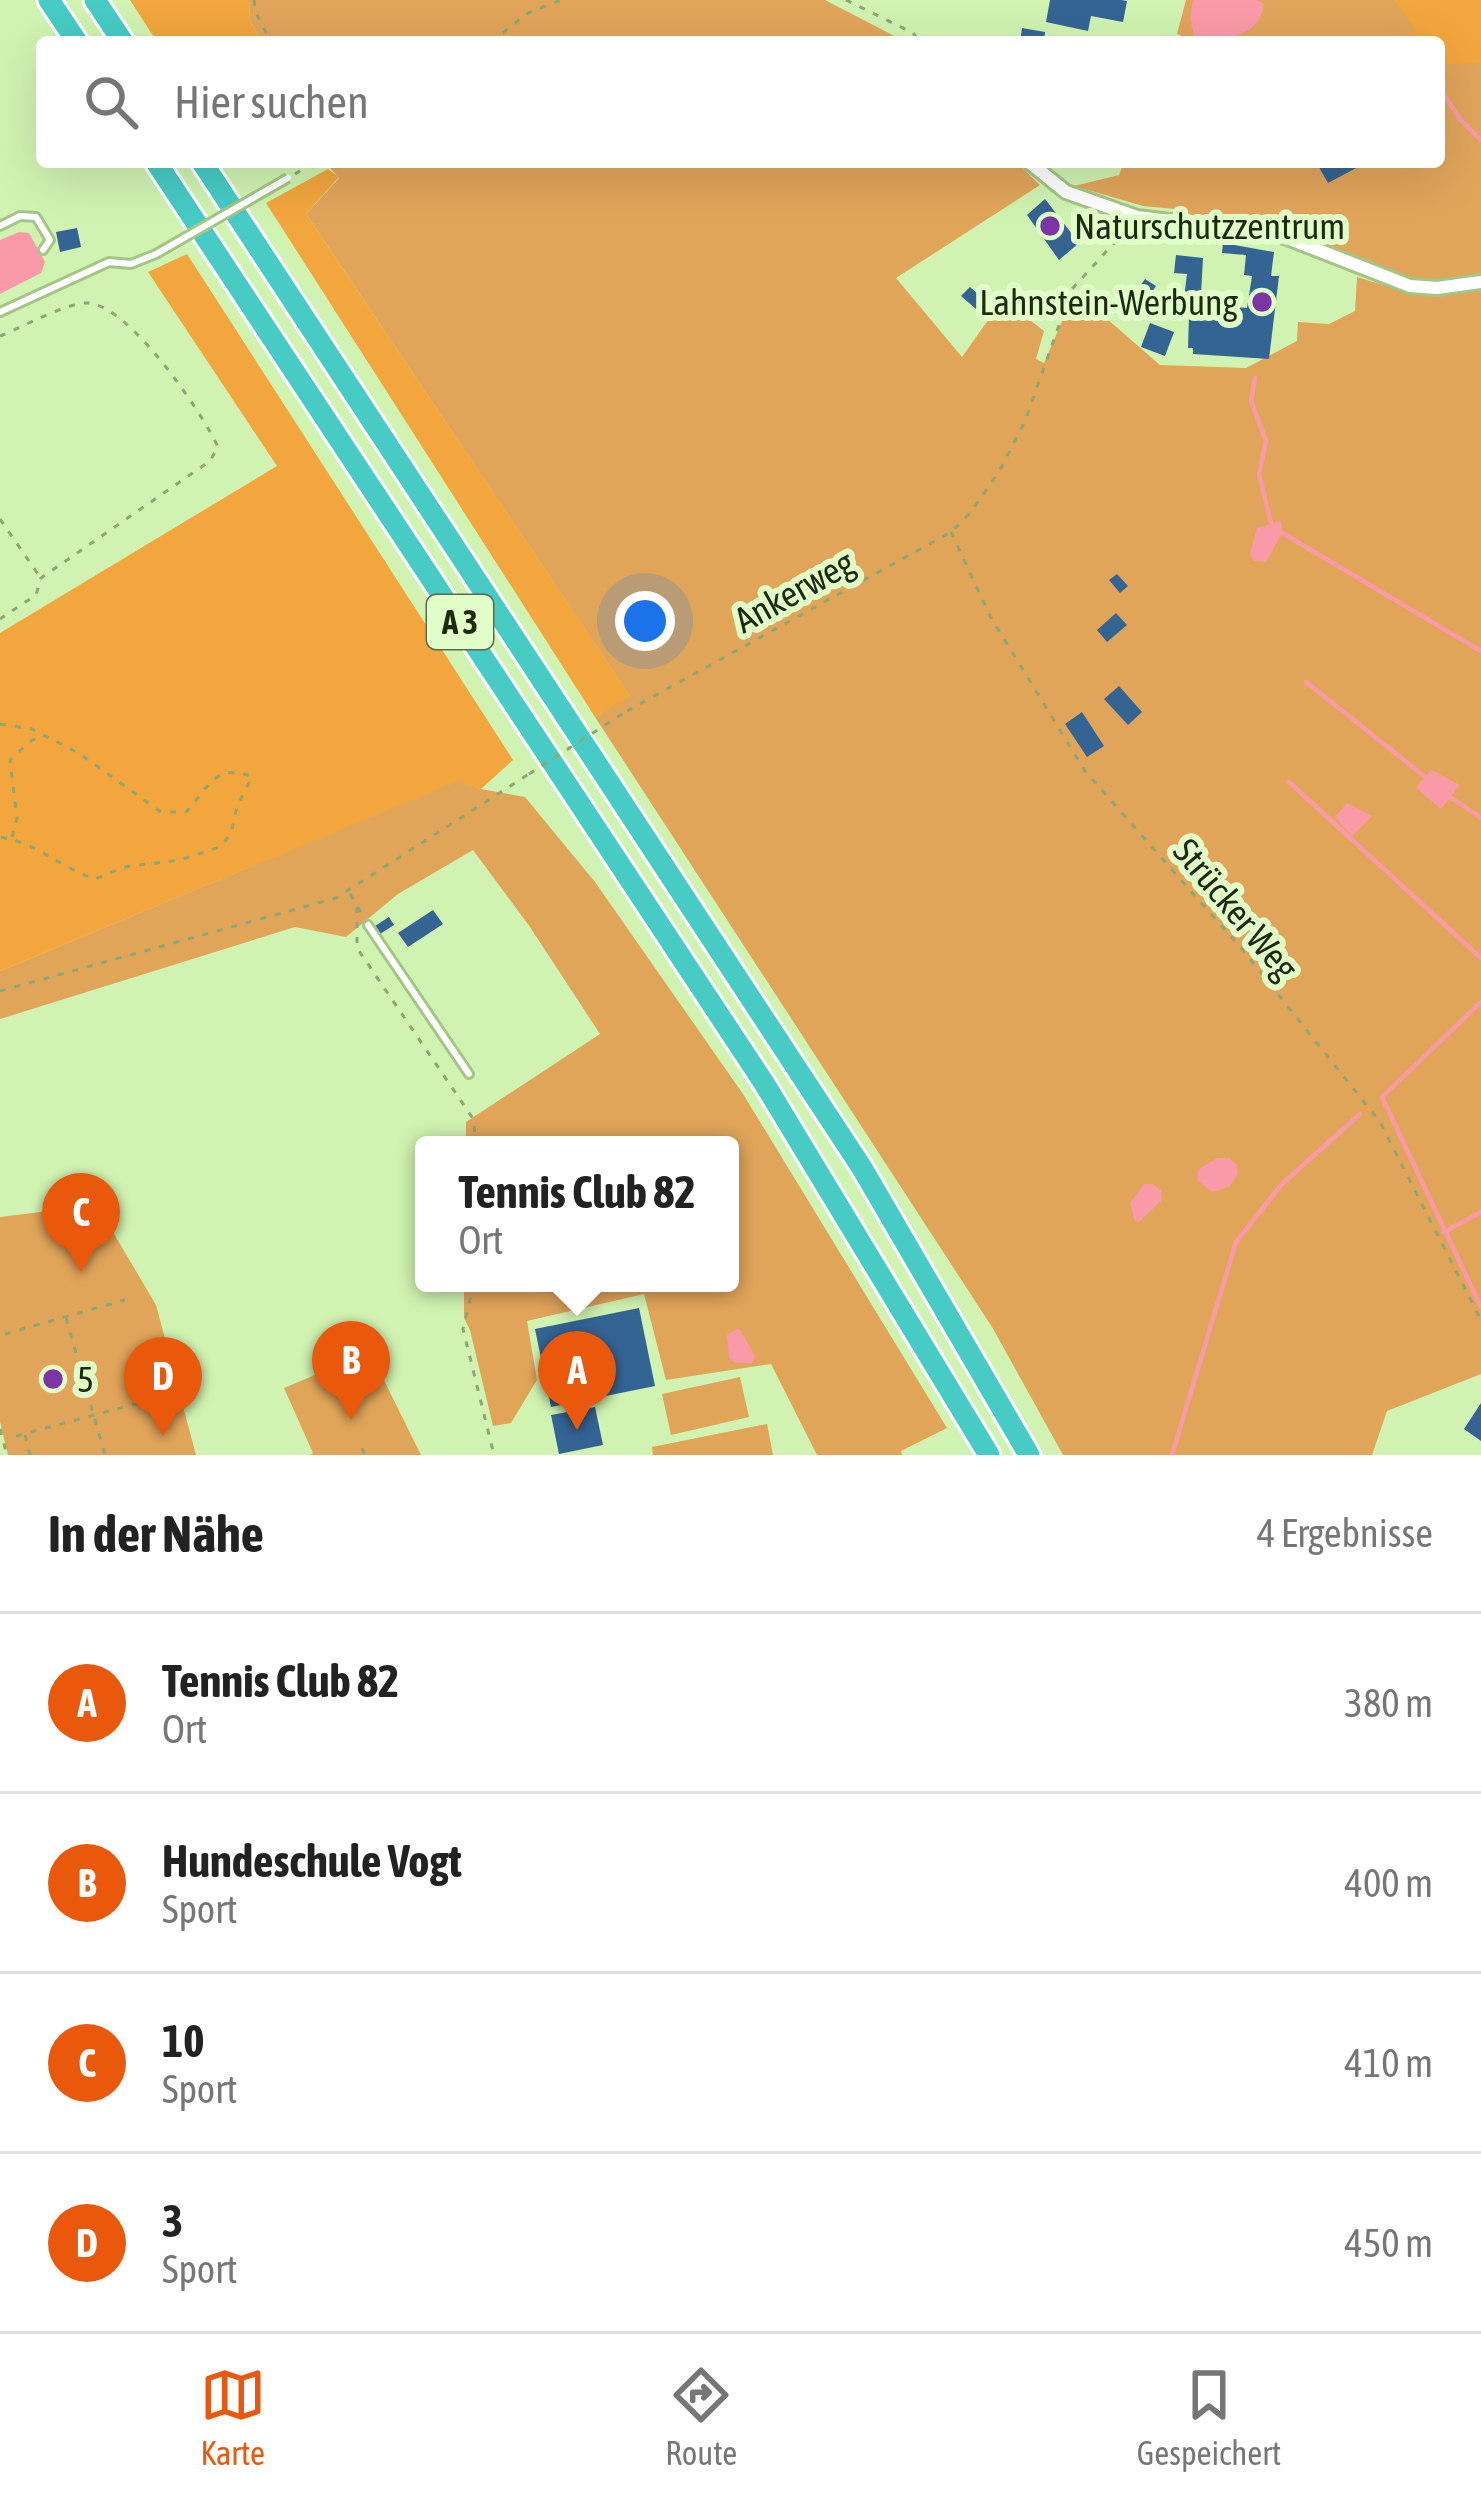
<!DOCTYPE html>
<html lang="de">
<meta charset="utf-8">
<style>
:root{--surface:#fff;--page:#f2f2f2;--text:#222;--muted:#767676;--line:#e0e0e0;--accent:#ea580c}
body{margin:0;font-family:"Asap Condensed",sans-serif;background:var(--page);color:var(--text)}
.you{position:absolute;left:645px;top:621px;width:42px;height:42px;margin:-30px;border:9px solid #fff;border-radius:50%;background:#1a73e8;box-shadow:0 0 0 18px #1a73e833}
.badge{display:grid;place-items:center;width:78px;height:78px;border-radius:50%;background:var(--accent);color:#fff;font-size:39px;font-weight:700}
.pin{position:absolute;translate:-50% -99px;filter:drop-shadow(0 3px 6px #0008)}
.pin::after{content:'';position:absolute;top:63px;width:42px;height:36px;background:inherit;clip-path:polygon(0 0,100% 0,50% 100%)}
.popup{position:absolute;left:415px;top:1136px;width:324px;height:156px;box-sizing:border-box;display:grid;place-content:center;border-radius:12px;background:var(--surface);filter:drop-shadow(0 3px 9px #0005);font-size:39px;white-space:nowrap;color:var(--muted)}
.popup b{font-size:45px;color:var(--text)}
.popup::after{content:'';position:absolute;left:50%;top:100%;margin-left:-24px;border:24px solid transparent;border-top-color:var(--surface)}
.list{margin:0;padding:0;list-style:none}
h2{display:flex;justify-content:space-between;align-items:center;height:156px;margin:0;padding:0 48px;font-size:51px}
h2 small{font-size:39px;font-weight:400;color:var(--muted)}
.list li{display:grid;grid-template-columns:78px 1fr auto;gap:36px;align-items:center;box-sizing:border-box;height:180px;padding:0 48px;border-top:3px solid var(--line)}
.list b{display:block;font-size:45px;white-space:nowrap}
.list p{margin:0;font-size:39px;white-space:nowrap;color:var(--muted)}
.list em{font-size:39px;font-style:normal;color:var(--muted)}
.icon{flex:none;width:66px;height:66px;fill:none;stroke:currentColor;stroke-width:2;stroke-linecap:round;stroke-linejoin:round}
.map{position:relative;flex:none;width:1481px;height:1455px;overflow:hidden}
.search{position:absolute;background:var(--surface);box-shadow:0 12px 48px #0002;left:36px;right:36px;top:36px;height:132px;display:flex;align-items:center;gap:30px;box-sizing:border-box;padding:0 42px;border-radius:12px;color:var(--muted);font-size:45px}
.sheet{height:876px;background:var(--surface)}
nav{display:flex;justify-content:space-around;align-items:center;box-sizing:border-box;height:168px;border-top:3px solid var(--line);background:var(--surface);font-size:33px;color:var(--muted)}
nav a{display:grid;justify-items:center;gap:6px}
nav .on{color:var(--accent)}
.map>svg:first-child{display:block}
.green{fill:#e1a55a}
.forest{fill:#f2a63d}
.water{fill:#fa9aa8}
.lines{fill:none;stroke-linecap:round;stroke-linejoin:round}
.stream{stroke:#fa9aa8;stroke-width:4.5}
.building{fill:#346494}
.lane-casing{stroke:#a3c585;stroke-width:12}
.street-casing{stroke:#a3c585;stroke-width:18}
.highway-casing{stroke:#fff;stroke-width:27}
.path{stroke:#8ca774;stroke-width:3;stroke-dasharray:6 9;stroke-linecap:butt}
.lane{stroke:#fff;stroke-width:6}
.street{stroke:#fff;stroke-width:12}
.highway{stroke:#46cbc5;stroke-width:21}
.lane-bridge-casing{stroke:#a3c585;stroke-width:12;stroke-linecap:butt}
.path-bridge{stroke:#8ca774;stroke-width:3;stroke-dasharray:6 9;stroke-linecap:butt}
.lane-bridge{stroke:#fff;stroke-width:6}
.poi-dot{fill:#7d34a6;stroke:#e1fec9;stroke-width:4.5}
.labels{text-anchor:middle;stroke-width:12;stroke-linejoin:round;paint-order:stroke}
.shield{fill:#e1fec9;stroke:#586a48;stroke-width:3}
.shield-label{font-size:33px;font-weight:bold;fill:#1d2a10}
.poi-label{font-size:36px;fill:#1d2a10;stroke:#e1fec9;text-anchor:start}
.street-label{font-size:36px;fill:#1d2a10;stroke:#e1fec9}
</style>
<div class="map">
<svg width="1481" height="1455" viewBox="0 0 1481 1455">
<rect width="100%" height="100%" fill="#d0f3b1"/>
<g class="green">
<path d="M249,0h576l81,42h-644l-12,-22z"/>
<path d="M1186,0h295v1374l-94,37 -15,44h-309l-71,-128 -397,-610 34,-22 -323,-481 33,-36 -14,-16h691l24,23 -144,93 66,79 41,-58 41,32 -8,28 8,4 31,-72 85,74 86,3 51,-27 1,-19 31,2 26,-13 2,-34 39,12 -7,-18 -76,-26 -129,-27 1,-8 -42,-4 -69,-20 45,-11 5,-13h315v-120h-242l-20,-8z"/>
<path d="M459,780l22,9 44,8 70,85 148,212 204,334 -46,23 1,4h-85l-46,-91 -105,16 -22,-86 -117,27 10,59 -26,43 -18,3 -23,-96 -6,-12v-35h266v-138h-264v-23l134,-88 -70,-107 -57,-77 -75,44 -52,43 -51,-10 -295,92v-48z"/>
<path d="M97,1205l59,100 40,150h-188l-8,-33v-205z"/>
<path d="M370,1352l51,103h-111l3,-2 -29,-65z"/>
<path d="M740,1377l9,40 -78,18 -9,-41z"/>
<path d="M767,1424l6,31h-120l-1,-8z"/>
</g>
<g class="forest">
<path d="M130,0h119l1,20 12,22h-105z"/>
<path d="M1394,0h87v63l-32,1 -10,8v-30h-35l11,-14z"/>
<path d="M328,169l11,8 -33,37 324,482 -35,21 -329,-514z"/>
<path d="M187,254l326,506 -32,29 -23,-8 -458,190v-338l277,-167 -129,-194z"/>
</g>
<g class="water">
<path d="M1193,0h63l8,4c-4,34 -42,38 -70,32l-4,-18z"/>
<path d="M19,232l10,1 16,29 -4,11 -41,21v-54z"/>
<path d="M1281,521l1,12 -16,29 -12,-1 -4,-7 7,-26z"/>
<path d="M1431,770l29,15 -19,24 -25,-21z"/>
<path d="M1347,803l25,13 -20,20 -17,-19z"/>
<path d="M1217,1158h13l7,7 1,9 -9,13 -17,5 -15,-12 2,-11z"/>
<path d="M1144,1184h9l8,7 1,9 -23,22 -4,-1 -5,-18z"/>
<path d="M739,1328l16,28 -3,7h-17l-6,-5 -2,-23z"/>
</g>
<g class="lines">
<g class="stream">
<path d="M1439,87l21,32 21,21"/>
<path d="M1255,378l-4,23 15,40 -7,33 12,49"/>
<path d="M1279,531l202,120"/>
<path d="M1306,682l123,98"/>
<path d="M1289,782l192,176"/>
<path d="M1447,795l34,23"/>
<path d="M1481,1002l-99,95 99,210"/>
<path d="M1444,1232l37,-20"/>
<path d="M1172,1455l64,-213 46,-58 78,-70"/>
</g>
</g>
<g class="building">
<path d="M1050,0h71l6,1 -4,21 -32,-6 -3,15 -42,-9z"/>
<path d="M1022,28l23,4 -1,10h-24z"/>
<path d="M1316,162h39l3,5 -30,16z"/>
<path d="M1045,199l34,44 -20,17 -32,-45z"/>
<path d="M77,228l4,19 -21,5 -4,-20z"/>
<path d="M1223,243l51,9 -3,24h8l-10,83 -76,-5v-6h-5l1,-32 -7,-1 5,-41 -13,-1 2,-18 27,3 -3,54 11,2 1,-9 35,3 5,-32 -8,-1 2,-20 -24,-2z"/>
<path d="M1145,279l11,7 -14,20 -11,-7z"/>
<path d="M970,287l15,13 -9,9 -15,-13z"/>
<path d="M1150,323l24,9 -9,24 -24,-9z"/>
<path d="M1117,574l11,12 -8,7 -11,-13z"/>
<path d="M1116,613l11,12 -20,17 -10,-12z"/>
<path d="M1119,686l23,26 -14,13 -24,-26z"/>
<path d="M1082,712l22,34 -17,11 -22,-33z"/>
<path d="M433,910l10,14 -35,23 -10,-14z"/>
<path d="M389,917l5,8 -14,9 -5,-8z"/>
<path d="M639,1308l16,78 -104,21 -16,-78z"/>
<path d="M1481,1403v38l-17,-12z"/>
<path d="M595,1407l8,38 -44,9 -8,-39z"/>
</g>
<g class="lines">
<g class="lane-casing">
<g id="lane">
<path d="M0,226l20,-10 16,1 14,23 -7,10"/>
<path d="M0,312l109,-50 22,2 25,-10"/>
<path d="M368,925l101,149"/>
</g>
</g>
<g class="street-casing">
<path id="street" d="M1029,162l37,30 71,25 140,17 133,52 27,2 44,-6"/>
</g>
<g class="highway-casing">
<g id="highway">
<path d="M49,0l28,42"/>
<path d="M95,0l28,42"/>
<path d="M156,162l608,921 225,372"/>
<path d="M202,162l660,1006 167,287"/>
</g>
</g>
<g class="path">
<path d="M254,0l1,11 16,31"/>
<path d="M846,0l67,33 7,9"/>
<path d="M491,42l37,-29 33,-13"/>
<path d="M295,174l19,-12"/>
<path d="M0,336c21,-8 67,-34 88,-33 41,2 114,109 130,144l-8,14 -169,117 -5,17 -36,24"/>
<path d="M0,519l40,58"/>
<path d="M951,532l39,84 95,155 156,177 139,174 101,198"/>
<path d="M627,711l324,-179 20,-20 29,-42 25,-49 47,-132 54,-59"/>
<path d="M0,724l32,5 48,25 81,58h25c21,-22 29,-51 66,-35l-15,29 -6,28 -11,13 -40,13 -56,7 -29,12c-34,-11 -59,-37 -95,-42"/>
<path d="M12,837l5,-19 -7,-58 22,-20 7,-1"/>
<path d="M350,894l14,23"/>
<path d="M357,907v41l117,172 1,25"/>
<path d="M0,991l336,-93 193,-124"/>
<path d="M474,1283l-11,46 31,126"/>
<path d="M66,1318l39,137"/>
<path d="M5,1334l120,-34"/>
<path d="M0,1429l7,26"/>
<path d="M25,1435l5,20"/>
<path d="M16,1436l127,-34"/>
<path d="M362,1448l3,7"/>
</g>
<use href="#lane" class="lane"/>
<use href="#street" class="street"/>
<use href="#highway" class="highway"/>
<g class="lane-bridge-casing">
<path id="lane-bridge" d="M156,254l132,-76"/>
</g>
<path class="path-bridge" d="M529,774l98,-63"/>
<use href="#lane-bridge" class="lane-bridge"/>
</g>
<g class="poi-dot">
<circle cx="1050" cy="226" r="12"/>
<circle cx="1262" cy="302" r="12"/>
<circle cx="53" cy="1379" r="12"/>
</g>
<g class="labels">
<rect class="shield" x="427" y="595" width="66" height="54" rx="9"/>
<g class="shield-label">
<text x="460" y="634">A 3</text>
</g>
<g class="poi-label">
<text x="1074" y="239">Naturschutzzentrum</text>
<text x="1238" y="315" text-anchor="end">Lahnstein-Werbung</text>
<text x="77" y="1392">5</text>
</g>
<g class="street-label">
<text transform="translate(794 591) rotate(-29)" y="13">Ankerweg</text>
<text transform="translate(1236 909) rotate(50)" y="13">Strücker Weg</text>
</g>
</g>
</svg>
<div class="you"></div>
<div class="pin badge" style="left:577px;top:1430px">A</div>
<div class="popup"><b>Tennis Club 82</b>Ort</div>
<div class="pin badge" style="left:351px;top:1420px">B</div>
<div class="pin badge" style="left:81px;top:1272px">C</div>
<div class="pin badge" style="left:163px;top:1436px">D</div>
<div class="search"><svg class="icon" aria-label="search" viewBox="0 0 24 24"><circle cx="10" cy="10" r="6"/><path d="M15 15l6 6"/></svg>Hier suchen</div>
</div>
<section class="sheet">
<h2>In der Nähe<small>4 Ergebnisse</small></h2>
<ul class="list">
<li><span class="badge">A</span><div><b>Tennis Club 82</b><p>Ort</p></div><em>380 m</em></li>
<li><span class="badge">B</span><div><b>Hundeschule Vogt</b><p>Sport</p></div><em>400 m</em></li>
<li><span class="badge">C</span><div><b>10</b><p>Sport</p></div><em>410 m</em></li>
<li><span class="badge">D</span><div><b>3</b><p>Sport</p></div><em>450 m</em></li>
</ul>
</section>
<nav>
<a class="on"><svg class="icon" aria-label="map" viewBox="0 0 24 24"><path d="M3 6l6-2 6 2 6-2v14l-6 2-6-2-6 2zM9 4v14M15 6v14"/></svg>Karte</a>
<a><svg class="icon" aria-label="directions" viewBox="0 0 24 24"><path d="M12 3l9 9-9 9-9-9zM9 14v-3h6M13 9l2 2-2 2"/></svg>Route</a>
<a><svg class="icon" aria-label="saved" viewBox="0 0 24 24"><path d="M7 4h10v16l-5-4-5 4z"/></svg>Gespeichert</a>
</nav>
